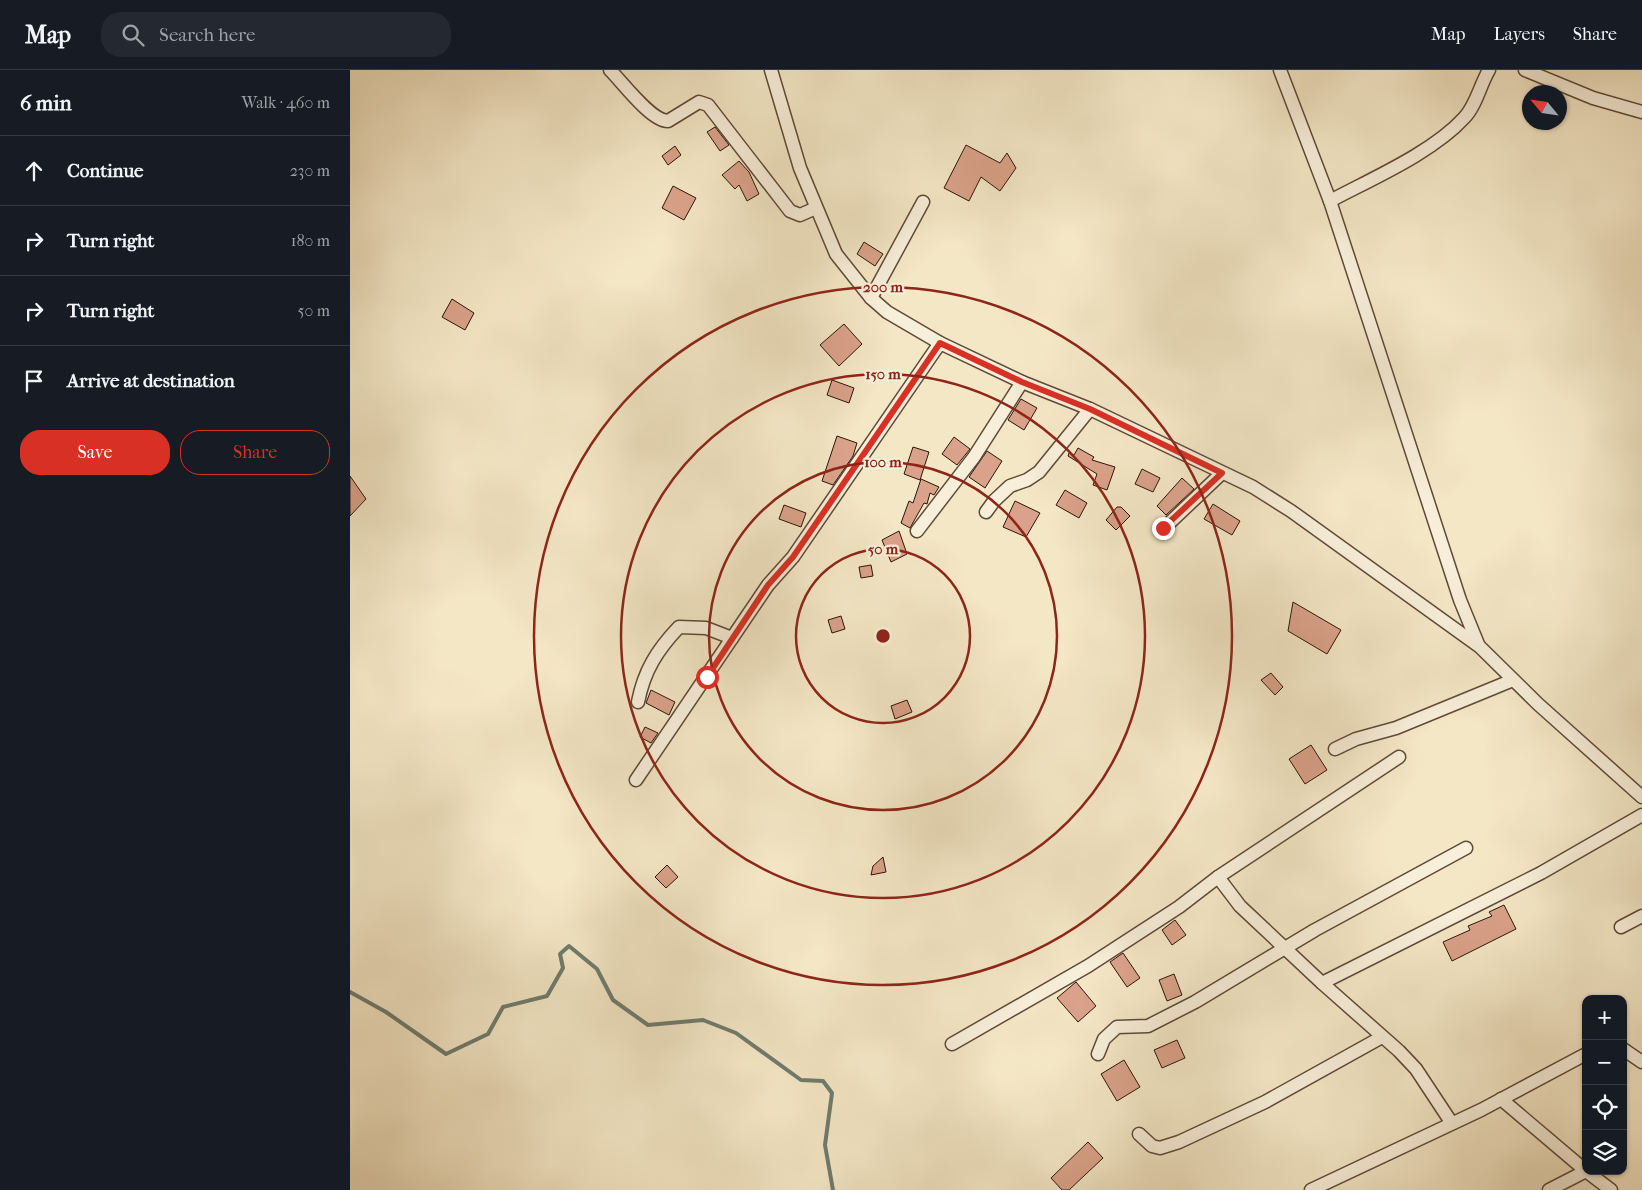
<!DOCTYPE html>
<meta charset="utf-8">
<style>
:root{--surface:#171b24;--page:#242831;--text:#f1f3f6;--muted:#9ea1a6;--line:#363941;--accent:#d93025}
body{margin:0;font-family:"IM FELL French Canon",serif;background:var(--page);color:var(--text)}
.controls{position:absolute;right:15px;bottom:15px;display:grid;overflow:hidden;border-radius:10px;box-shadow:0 1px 4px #0004}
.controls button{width:45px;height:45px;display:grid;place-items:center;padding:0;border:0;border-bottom:1px solid var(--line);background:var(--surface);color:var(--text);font:25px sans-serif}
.compass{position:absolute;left:1172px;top:15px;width:45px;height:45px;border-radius:50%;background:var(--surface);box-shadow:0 1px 4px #0004;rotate:299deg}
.stop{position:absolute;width:15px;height:15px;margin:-11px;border:4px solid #d93025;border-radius:50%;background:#fff}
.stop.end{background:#d93025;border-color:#fff;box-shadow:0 1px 5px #0008}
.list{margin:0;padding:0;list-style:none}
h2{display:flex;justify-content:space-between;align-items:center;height:65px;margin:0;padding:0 20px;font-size:21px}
h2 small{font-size:16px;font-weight:400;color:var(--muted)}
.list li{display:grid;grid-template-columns:32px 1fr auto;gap:15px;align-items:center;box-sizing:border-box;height:70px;padding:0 20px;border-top:1px solid var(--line)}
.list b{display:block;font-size:19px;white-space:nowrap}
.list em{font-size:16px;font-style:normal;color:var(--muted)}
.actions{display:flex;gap:10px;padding:15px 20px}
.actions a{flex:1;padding:11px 0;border:1px solid var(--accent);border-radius:20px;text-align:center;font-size:18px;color:var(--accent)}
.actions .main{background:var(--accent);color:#fff}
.icon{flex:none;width:28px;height:28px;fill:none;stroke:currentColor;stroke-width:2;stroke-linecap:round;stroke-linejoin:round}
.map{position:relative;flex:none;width:1292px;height:1120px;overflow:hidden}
header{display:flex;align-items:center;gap:30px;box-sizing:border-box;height:70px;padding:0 25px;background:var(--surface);border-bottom:1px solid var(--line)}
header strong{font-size:24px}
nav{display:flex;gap:28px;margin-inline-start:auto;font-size:18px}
.search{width:350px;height:45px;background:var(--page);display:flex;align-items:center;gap:12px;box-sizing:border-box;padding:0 18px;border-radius:20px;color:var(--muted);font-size:19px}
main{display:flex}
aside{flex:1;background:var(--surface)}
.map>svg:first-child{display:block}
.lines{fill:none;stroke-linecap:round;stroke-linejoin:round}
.stream{stroke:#6f7c6f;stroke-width:4}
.building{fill:#daa28a;stroke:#2c1507}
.minor-casing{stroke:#5e4a37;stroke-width:15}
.minor{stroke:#f8efda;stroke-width:12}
.route{stroke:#d93025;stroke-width:6}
.ring{fill:none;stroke:#8f2418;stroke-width:2.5}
.centre{fill:#8f2418;stroke:#f8efda;stroke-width:2.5}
.ring-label{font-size:15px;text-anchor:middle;font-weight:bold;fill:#8f2418;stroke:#f8efda;stroke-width:4.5;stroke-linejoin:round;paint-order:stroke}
</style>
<header>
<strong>Map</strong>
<div class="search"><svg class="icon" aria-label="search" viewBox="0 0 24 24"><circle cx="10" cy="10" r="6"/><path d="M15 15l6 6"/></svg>Search here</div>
<nav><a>Map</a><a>Layers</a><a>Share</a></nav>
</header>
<main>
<aside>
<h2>6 min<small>Walk · 460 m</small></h2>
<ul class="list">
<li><svg class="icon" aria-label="ahead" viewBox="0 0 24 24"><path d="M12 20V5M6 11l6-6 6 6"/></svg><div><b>Continue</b></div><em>230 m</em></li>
<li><svg class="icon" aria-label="right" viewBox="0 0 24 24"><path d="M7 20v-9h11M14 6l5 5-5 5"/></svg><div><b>Turn right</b></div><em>180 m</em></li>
<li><svg class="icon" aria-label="right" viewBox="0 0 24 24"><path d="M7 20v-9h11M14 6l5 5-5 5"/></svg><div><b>Turn right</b></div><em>50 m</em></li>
<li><svg class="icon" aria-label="arrive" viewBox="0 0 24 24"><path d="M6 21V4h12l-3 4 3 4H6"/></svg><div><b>Arrive at destination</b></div></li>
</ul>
<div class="actions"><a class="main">Save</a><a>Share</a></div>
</aside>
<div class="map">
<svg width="1292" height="1120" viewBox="0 0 1292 1120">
<rect width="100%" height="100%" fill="#f4e7c6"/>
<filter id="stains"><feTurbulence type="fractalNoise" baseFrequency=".004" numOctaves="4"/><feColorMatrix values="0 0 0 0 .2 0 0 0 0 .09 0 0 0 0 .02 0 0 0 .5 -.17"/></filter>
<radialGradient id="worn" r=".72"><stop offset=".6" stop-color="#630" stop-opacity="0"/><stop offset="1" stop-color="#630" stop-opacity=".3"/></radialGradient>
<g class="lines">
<path class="stream" d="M0,922l36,20 60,42 42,-20 15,-27 44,-11 16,-28 -3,-14 9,-8 28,23 16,31 35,25 55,-5 33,13 65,47 22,1 9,12 -7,52 8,45"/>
</g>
<g class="building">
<path d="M365,57l14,18 -9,6 -13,-19z"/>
<path d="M616,75l34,18 7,-10 9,15 -16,23 -19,-14 -12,24 -25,-13z"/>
<path d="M325,76l6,9 -13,10 -6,-9z"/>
<path d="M389,91l10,11 10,22 -12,7 -8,-16 -4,4 -13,-14z"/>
<path d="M323,116l23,12 -12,22 -22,-12z"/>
<path d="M514,172l19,12 -8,12 -18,-12z"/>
<path d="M102,229l22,14 -9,17 -23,-13z"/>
<path d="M494,254l18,20 -23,22 -19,-21z"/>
<path d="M482,310l22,8 -5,15 -22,-8z"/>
<path d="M671,329l16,9 -13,22 -16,-10z"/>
<path d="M487,366l20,7 -4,13 -20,29 -11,-4z"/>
<path d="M604,367l16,12 -13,16 -15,-11z"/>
<path d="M563,377l16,5 -9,28 -16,-6z"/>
<path d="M728,378l16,9 -2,3 23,7 -8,23 -14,-5 4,-11 -29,-18 1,-3 5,2z"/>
<path d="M637,381l15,10 -17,27 -16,-11z"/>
<path d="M792,399l18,9 -7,14 -18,-8z"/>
<path d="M0,406l16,23 -16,17z"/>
<path d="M832,408l12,11 -28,26 -9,-9z"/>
<path d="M571,409l18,8 -5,8 -4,-2 -3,11 -3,-1 -14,25 -9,-5 8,-22 4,2z"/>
<path d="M715,420l22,13 -8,15 -23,-13z"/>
<path d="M665,431l25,12 -14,24 -23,-10z"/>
<path d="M863,434l27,17 -8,14 -28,-16z"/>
<path d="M434,435l22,8 -5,14 -22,-8z"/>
<path d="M767,437h4l9,9 -14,14 -10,-10z"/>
<path d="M549,461l8,23 -16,8 -9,-22z"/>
<path d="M521,495l2,11 -12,2 -2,-11z"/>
<path d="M943,532l48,28 -14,24 -39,-23z"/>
<path d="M491,546l4,13 -13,4 -4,-13z"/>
<path d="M921,603l12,14 -8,8 -14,-15z"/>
<path d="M301,620l24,12 -6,13 -23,-12z"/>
<path d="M557,630l5,12 -17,7 -4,-13z"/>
<path d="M295,657l13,6 -7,10 -11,-6z"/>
<path d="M961,675l16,25 -22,14 -16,-25z"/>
<path d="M533,787l3,15 -15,3 2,-9z"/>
<path d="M317,795l11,12 -12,11 -11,-11z"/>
<path d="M1154,835l12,24 -64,32 -9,-19 27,-12 -2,-4 24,-10 -3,-4z"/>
<path d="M825,850l11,15 -14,10 -10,-15z"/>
<path d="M773,883l17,25 -13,9 -17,-25z"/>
<path d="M824,904l8,21 -15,6 -8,-21z"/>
<path d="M726,912l20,24 -18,16 -21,-24z"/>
<path d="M827,970l8,18 -23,10 -8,-18z"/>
<path d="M774,990l16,27 -23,14 -16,-27z"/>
<path d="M738,1072l15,16 -34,32h-7l-11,-12z"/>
</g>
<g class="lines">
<g class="minor-casing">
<g id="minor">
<path d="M260,0c13,13 41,51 58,51l31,-19 9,3 82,106 10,4 16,-7"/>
<path d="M421,0l29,98 36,86 35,44 16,14 53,31 82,39 68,27 163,78 38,24 189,136 58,57 104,93"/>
<path d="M930,0l50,131 130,399 18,44"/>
<path d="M1175,0l68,28 49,14"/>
<path d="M980,131c41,-22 102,-48 134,-83 12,-12 16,-33 25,-48"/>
<path d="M521,228l52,-96"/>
<path d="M636,442l8,-11 16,-15 17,-6 12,-8 51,-63"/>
<path d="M813,459l59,-56"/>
<path d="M567,461l57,-74 48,-75"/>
<path d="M288,632c6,-31 19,-52 41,-75l27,1 26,10"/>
<path d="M985,679l21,-10 40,-11 117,-48"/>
<path d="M286,710l132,-195 25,-28 147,-214"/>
<path d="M868,807l22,29 82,77 77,68 17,18 35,53"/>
<path d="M1271,857l21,-11"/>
<path d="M972,913l219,-110 101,-58"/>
<path d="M602,974l136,-78 91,-59 39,-30 181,-120"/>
<path d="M1273,979l19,13"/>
<path d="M748,984l6,-15 13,-12 31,-1 47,-24 120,-72 151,-82"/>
<path d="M1151,1029l85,72"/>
<path d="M789,1064l13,12 8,2 19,-6 86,-40 117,-65"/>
<path d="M1236,1101l25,19"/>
<path d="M961,1120l170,-80 105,-56"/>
<path d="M1199,1120l37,-19"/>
</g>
</g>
<use href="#minor" class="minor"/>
</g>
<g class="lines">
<path class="route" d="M357,607l61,-92 25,-28 147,-214 82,39 68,27 132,64 -59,55"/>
</g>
<g class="ring">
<circle cx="533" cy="566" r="87"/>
<circle cx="533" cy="566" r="174"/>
<circle cx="533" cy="566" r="262"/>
<circle cx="533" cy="566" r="349"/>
</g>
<circle cx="533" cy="566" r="8" class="centre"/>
<g class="ring-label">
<text x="533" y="222">200 m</text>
<text x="533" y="309">150 m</text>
<text x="533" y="397">100 m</text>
<text x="533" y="484">50 m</text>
</g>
<rect width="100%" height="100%" filter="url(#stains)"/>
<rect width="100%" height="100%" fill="url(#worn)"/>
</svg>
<div class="controls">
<button>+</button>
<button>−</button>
<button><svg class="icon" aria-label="locate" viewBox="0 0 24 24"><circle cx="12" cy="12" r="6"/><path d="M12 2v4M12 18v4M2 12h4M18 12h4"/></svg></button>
<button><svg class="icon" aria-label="layers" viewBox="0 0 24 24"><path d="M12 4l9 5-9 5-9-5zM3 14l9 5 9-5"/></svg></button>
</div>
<svg class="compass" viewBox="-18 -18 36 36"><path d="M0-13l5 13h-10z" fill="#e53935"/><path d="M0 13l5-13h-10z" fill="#9ea1a6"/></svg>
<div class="stop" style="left:357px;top:607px"></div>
<div class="stop end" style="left:813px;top:458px"></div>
</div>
</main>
